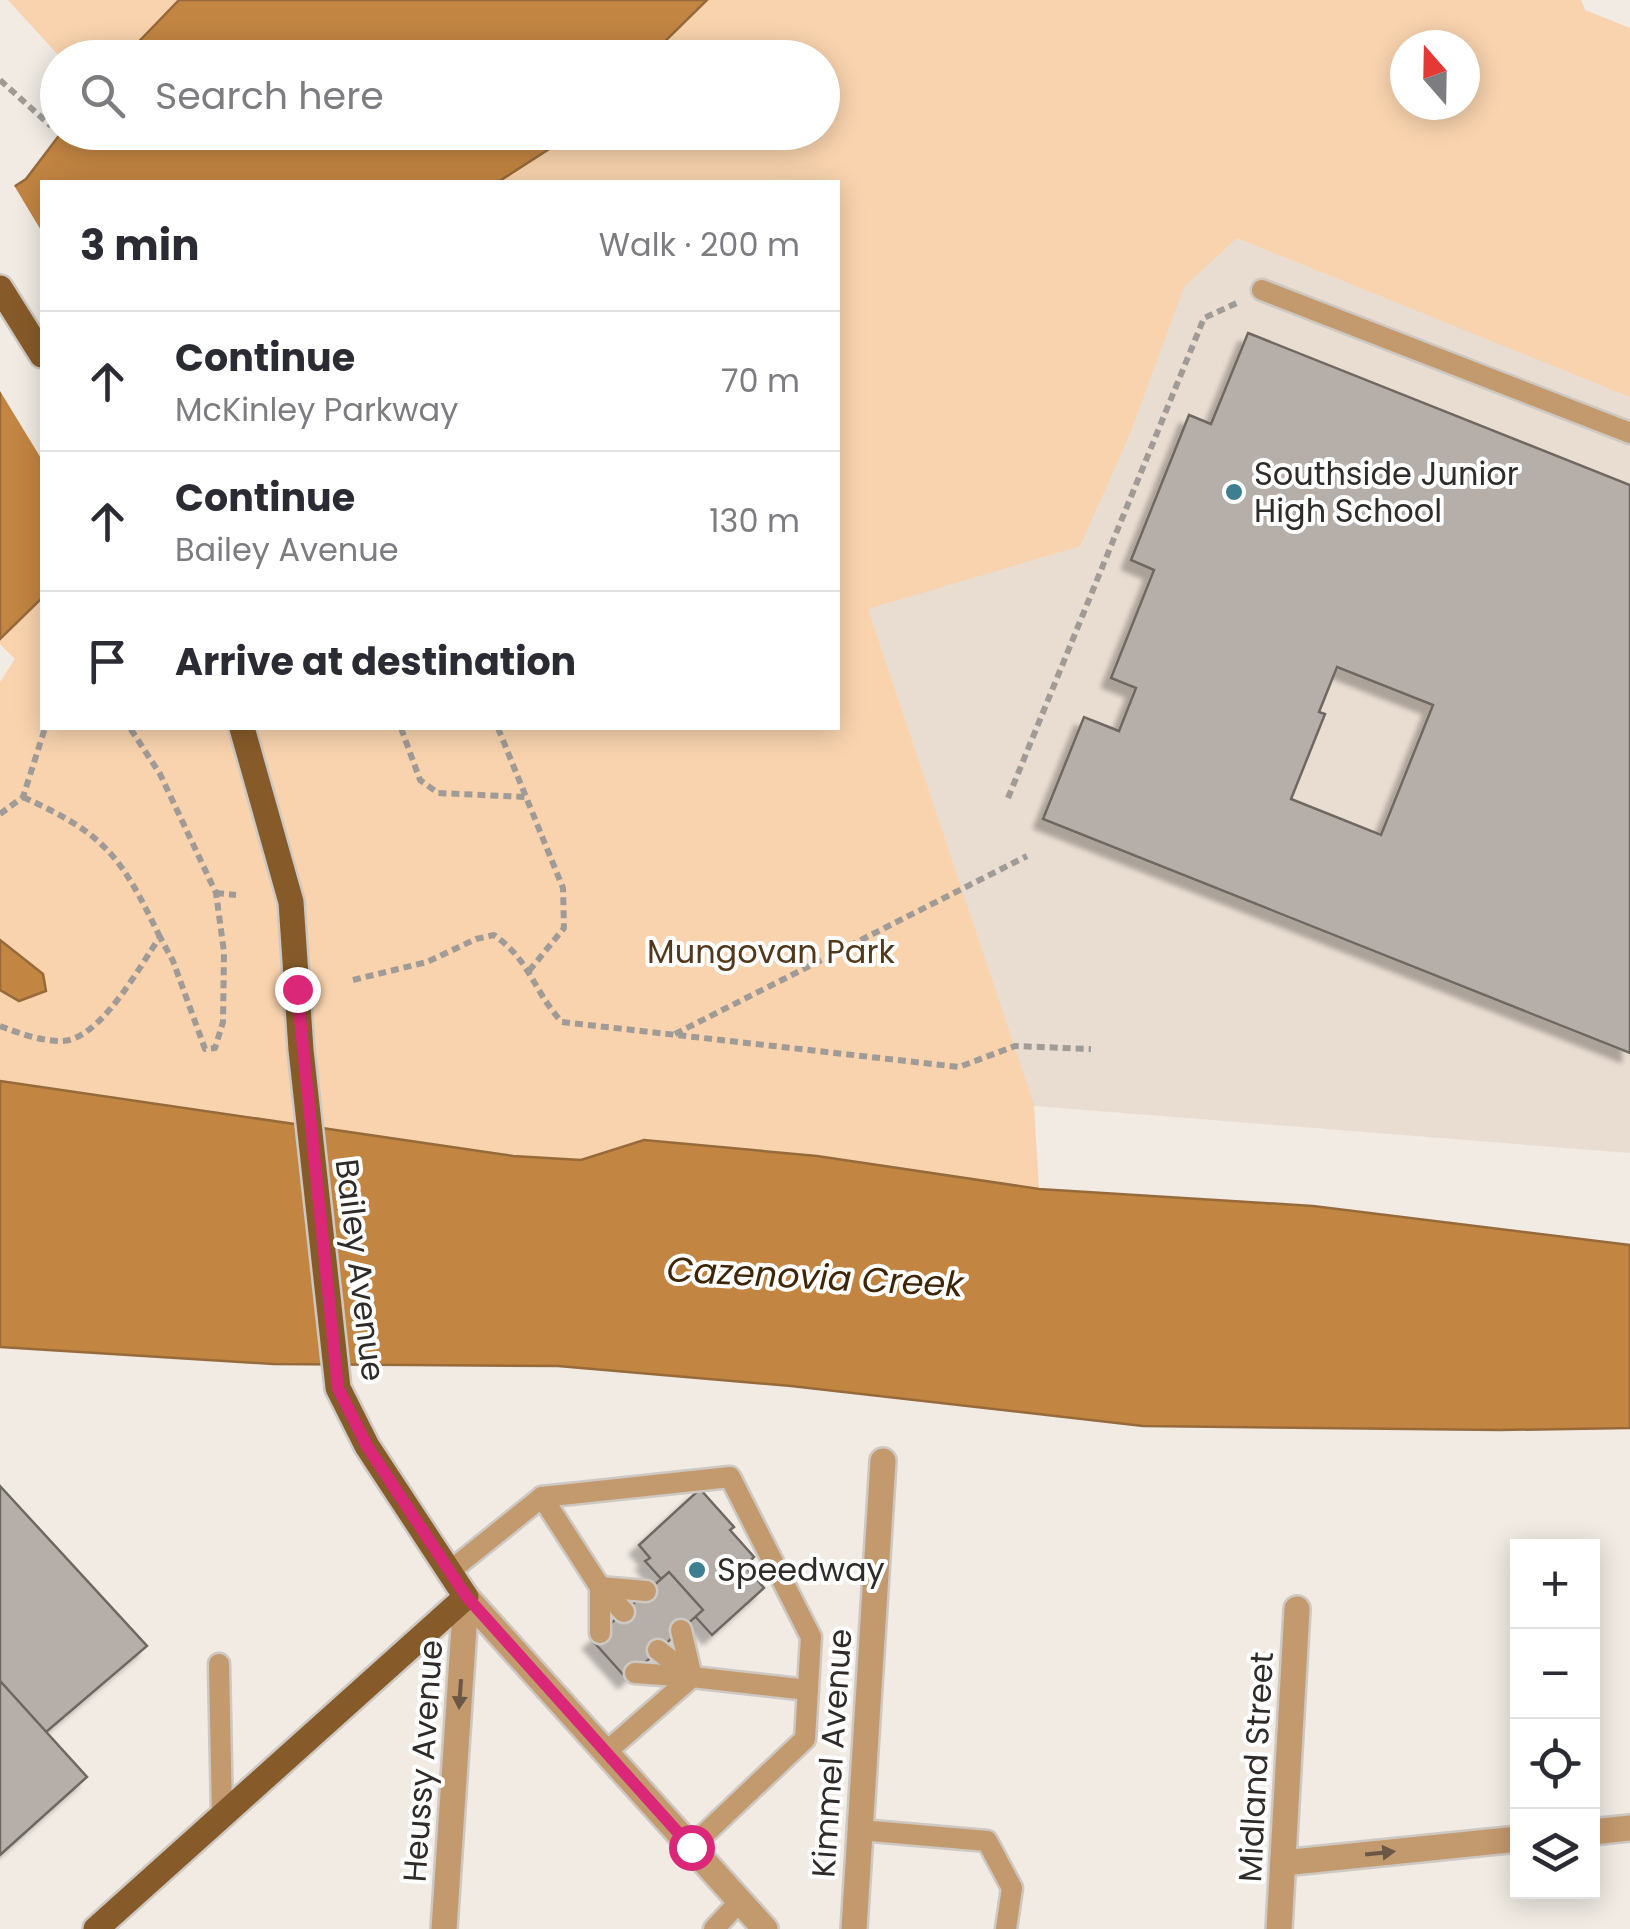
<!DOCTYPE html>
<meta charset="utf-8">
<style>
:root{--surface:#fff;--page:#f7f7f7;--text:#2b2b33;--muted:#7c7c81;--line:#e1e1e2}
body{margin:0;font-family:Poppins,sans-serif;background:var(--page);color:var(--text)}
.controls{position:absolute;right:30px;bottom:30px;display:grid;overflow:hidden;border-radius:0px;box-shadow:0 5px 25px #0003}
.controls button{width:90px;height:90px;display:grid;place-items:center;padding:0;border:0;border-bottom:2px solid var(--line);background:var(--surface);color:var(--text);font:50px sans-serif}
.compass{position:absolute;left:1390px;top:30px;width:90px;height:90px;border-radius:50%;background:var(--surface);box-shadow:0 5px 25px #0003;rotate:340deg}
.stop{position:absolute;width:30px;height:30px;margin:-22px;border:8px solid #db2777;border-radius:50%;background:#fff}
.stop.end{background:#db2777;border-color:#fff;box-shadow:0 2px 10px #0008}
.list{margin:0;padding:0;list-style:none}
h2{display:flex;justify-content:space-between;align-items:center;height:130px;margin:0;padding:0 40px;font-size:42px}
h2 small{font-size:32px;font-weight:400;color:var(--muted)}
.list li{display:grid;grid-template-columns:65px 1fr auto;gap:30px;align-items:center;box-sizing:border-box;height:140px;padding:0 40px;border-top:2px solid var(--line)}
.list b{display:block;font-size:38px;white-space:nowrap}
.list p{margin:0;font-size:32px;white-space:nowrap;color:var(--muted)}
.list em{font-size:32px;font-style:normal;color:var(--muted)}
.icon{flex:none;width:55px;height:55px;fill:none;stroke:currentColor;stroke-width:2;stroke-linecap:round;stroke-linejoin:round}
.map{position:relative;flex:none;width:1630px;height:1929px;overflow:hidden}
.search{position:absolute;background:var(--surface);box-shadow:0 5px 25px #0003;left:40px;top:40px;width:800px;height:110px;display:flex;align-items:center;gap:25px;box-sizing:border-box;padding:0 35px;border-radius:55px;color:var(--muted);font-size:38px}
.panel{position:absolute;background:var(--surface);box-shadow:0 5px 25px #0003;left:40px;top:180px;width:800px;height:550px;border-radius:0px}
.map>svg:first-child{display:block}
.built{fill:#e9ddd2;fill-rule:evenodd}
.green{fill:#f8d3ae;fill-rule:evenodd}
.water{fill:#c28542;stroke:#966a3a;stroke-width:2.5}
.pier{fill:#f1ebe4}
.building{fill:#b6afa9;stroke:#6e6863;stroke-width:2.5;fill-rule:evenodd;filter:url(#shadow)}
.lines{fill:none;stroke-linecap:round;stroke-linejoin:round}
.service-casing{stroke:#cec8c2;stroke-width:25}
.minor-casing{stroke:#cec8c2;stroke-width:30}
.tertiary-casing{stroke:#cec8c2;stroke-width:30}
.primary-casing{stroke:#cec8c2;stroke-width:30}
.path{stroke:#a09b96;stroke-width:6;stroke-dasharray:8 5;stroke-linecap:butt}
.service{stroke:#c3996e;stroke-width:20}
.minor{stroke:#c3996e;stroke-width:25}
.tertiary{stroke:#c3996e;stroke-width:25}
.primary{stroke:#875b29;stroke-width:25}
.oneway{fill:#6a5745}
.route{stroke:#db2777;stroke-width:12}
.poi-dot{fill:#3d7f90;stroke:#fff;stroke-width:4}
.labels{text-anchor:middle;stroke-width:8;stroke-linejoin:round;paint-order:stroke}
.poi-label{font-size:32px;fill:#2e2b29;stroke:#fff;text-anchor:start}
.park-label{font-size:32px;fill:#53391c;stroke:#fff}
.street-label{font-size:32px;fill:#2e2b29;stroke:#fff}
.water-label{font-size:35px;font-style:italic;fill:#3d2506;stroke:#fff}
</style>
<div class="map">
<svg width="1630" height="1929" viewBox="0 0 1630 1929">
<defs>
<filter id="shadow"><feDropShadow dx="-9" dy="9" stdDeviation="2.5" flood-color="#0004"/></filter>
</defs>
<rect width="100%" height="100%" fill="#f1ebe4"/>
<path class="built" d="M707,0h874l49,257v896l-596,-47 -217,50 -173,-16 194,-412v-546h-340l76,-49 248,-1v-74l-173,-1zM1405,45h60v60h-60z"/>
<g class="green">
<path d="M8,0h171l-55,57 -63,1z"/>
<path d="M707,0h874l4,10 45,18v369l-393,-159 -53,49 -54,147 -50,112 -212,63 166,496 5,84 -222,-33 -173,-16 -63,20 -68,-4 -513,-75v-399l15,-23 -15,-15v-5l42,-41v130h796v-546h-340l76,-49 248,-1v-74l-173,-1zM1405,45h60v60h-60z"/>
</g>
<g class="water">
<path d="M179,0h528l-58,57h-525z"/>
<path d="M61,133h513l-76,49h-456v416l-42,41v-443l26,-17z"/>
<path d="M0,940l43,34 3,17 -27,10 -19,-11z"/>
<path d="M0,1081l513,75 68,4 63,-20 173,16 222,33 274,17 317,39v183l-130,2 -357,-4 -352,-40 -233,-20 -285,-2 -273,-17z"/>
</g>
<path class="pier" d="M12,182l30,50v228l-42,-69v-201z"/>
<g class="building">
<path d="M1248,333l382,152v568l-587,-234 41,-102 35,14 17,-43 -25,-10 43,-108 -23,-10 58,-145 22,9zM1337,667l96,38 -52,130 -90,-36 34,-85 -6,-2z"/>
<path d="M0,1486l147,160 -101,86 -46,-51z"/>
<path d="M700,1489l34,38 -4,3 24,27 -9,9 19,22 -52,47 -67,-74 5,-3 -11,-13z"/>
<path d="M669,1572l34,38 -76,69 -35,-39z"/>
<path d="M0,1681l87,96 -87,78z"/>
</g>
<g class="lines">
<g class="service-casing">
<g id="service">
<path d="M1262,290l368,143"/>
<path d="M542,1497l58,90v46"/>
<path d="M450,1571l92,-74 188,-20 81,160 -6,102 -114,108"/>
<path d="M600,1587l46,4"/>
<path d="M600,1587l24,25"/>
<path d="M681,1630l11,47"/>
<path d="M658,1650l34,27 116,13"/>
<path d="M219,1664l3,152"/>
<path d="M606,1752l86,-75 -57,-4"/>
<path d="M860,1830l127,11 25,47 -6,41"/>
<path d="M714,1929l26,-28"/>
</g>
</g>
<g class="minor-casing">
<g id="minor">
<path d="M1592,1832l38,-4"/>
<path d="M1283,1863l235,-24"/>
<path d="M444,1929l22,-332"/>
<path d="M854,1929l29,-468"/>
<path d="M1279,1929l18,-320"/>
</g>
</g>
<g class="tertiary-casing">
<path id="tertiary" d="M466,1597l299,332"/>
</g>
<g class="primary-casing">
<g id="primary">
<path d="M0,288l42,67"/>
<path d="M96,1929l370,-332 -99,-151 -29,-58 -37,-338 -10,-148 -49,-174"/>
</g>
</g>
<g class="path">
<path d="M0,80l51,46"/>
<path d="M401,728l19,52 18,13 88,4"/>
<path d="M498,728l65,160 1,40 -35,43"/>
<path d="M23,797c84,38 98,60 137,140"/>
<path d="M1008,798l196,-480 35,-16"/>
<path d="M0,814l23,-17 22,-69"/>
<path d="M216,893l20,2"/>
<path d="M353,980l74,-18 49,-23 18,-4c37,26 39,56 68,87l397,45 56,-21 76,3"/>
<path d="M0,1026c19,7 40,15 61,15 39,0 78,-74 99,-104l13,24 32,88 10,-1 8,-26 1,-70 -8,-59 -56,-119 -30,-46"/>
<path d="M675,1034l352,-178"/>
</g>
<use href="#service" class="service"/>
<use href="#minor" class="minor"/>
<use href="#tertiary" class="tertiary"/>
<use href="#primary" class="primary"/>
</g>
<defs><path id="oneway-solid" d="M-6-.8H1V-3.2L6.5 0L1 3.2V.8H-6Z" transform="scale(2.5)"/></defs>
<g class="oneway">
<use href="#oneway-solid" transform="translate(460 1694) rotate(94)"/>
<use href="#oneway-solid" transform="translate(1380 1853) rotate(-6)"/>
</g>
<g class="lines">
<path class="route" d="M297,989l41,399 29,58 99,150 225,251"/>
</g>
<g class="poi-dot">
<circle cx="1234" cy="492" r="10"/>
<circle cx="697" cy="1570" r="10"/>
</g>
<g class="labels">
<g class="poi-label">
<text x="1254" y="485">Southside Junior<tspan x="1254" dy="37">High School</tspan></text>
<text x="717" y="1581">Speedway</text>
</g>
<g class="park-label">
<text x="771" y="963">Mungovan Park</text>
</g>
<g class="street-label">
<text transform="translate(360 1270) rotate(83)" y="11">Bailey Avenue</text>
<text transform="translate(832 1753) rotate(-86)" y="11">Kimmel Avenue</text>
<text transform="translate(423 1761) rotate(-86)" y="11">Heussy Avenue</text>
<text transform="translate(1256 1767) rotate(-87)" y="11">Midland Street</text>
</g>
<g class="water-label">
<text transform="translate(815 1277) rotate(3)" y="12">Cazenovia Creek</text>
</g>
</g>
</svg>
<div class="controls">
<button>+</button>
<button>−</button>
<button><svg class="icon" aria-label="locate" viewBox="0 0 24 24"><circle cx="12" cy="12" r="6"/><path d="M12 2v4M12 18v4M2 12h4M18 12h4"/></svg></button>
<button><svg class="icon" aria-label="layers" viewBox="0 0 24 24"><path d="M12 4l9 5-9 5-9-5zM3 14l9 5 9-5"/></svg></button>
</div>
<svg class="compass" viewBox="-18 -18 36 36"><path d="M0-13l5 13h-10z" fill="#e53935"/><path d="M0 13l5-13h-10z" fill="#7c7c81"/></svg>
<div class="stop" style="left:691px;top:1847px"></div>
<div class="stop end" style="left:297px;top:989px"></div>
<div class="search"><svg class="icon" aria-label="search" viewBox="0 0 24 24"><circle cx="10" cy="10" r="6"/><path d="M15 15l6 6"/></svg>Search here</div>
<section class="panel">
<h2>3 min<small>Walk · 200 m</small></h2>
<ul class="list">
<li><svg class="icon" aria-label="ahead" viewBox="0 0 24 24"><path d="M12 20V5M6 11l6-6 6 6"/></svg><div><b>Continue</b><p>McKinley Parkway</p></div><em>70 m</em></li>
<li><svg class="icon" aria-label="ahead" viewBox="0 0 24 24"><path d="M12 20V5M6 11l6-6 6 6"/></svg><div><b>Continue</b><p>Bailey Avenue</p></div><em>130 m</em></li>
<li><svg class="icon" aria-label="arrive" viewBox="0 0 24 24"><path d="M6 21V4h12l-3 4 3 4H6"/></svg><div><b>Arrive at destination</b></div></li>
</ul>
</section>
</div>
